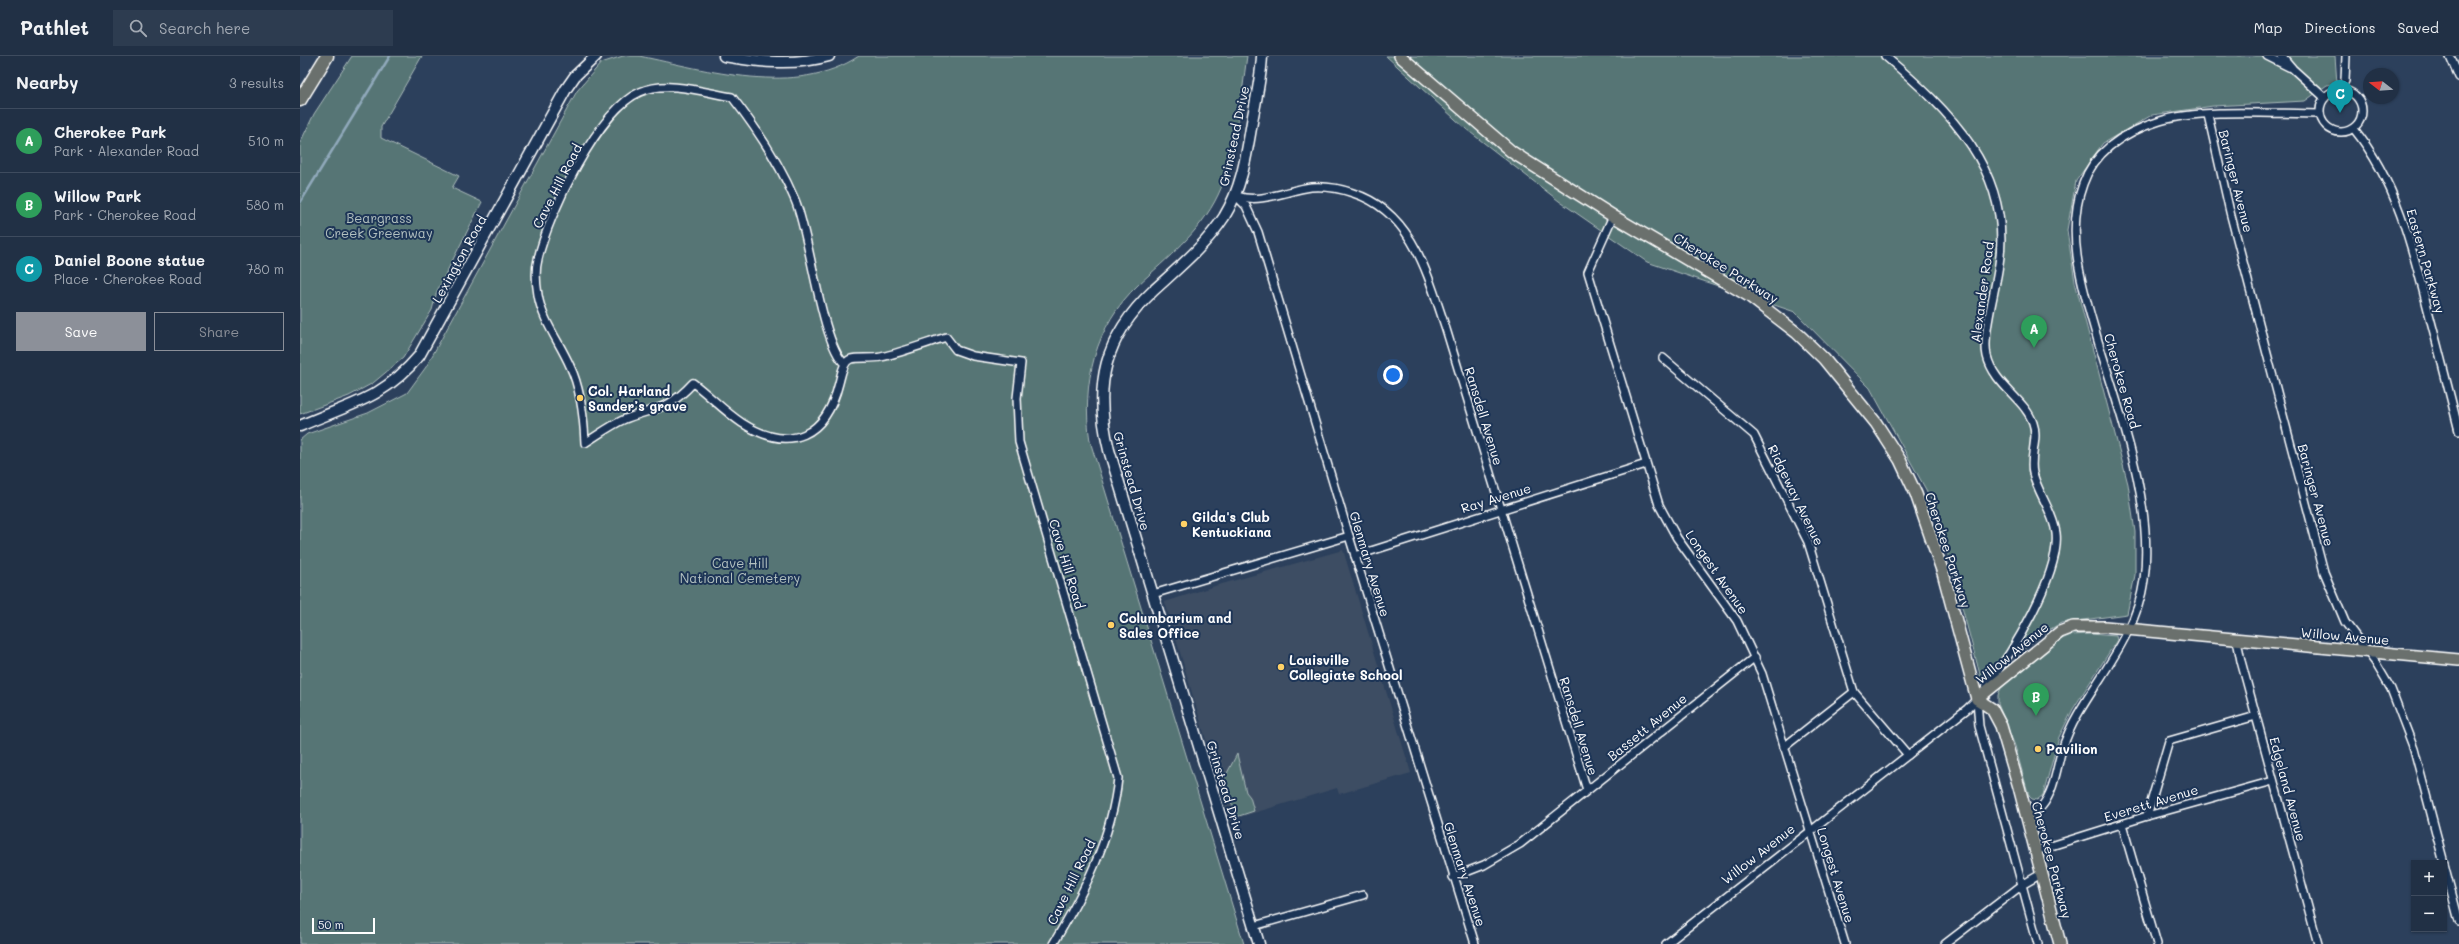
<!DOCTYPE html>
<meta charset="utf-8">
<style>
:root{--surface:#213045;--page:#2d3c50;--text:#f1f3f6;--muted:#a2a9b3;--line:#3e4b5e;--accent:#8c9099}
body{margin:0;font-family:Mali,sans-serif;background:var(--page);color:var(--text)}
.controls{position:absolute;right:12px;bottom:12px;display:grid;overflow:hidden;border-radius:0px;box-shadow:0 1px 3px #0004}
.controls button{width:36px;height:36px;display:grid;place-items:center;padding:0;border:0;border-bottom:1px solid var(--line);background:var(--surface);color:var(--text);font:20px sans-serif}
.compass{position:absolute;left:2063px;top:12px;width:36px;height:36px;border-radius:50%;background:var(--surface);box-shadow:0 1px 3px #0004;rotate:287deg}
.scale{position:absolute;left:12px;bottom:10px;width:63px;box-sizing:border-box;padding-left:4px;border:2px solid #fff;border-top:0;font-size:11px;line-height:14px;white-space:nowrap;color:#fff;-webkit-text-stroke:3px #1d3557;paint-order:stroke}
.you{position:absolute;left:1093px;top:319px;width:14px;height:14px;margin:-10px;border:3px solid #fff;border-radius:50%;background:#1a73e8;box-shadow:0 0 0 6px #1a73e833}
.badge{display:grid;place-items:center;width:26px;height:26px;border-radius:50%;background:var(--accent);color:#fff;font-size:13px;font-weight:700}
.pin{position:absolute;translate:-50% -33px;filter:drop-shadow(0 1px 2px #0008)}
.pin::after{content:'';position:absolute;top:21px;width:14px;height:12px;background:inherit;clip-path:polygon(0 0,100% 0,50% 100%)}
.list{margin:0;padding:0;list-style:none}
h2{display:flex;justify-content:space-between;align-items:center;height:52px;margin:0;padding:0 16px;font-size:17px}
h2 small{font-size:13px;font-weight:400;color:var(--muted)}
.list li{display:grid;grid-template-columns:26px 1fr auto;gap:12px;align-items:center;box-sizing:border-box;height:64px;padding:0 16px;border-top:1px solid var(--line)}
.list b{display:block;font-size:15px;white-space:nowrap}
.list p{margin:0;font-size:13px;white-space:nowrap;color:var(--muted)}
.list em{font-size:13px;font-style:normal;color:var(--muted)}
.actions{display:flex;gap:8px;padding:12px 16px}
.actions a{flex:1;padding:9px 0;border:1px solid var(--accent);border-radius:0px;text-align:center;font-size:14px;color:var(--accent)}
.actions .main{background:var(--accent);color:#fff}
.icon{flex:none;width:22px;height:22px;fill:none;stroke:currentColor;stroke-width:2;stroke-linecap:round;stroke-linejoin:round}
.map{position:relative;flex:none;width:2159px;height:888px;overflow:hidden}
header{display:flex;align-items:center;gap:24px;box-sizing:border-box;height:56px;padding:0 20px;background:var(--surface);border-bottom:1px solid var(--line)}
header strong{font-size:19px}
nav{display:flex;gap:22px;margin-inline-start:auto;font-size:14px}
.search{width:280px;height:36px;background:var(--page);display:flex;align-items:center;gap:10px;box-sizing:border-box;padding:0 14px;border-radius:0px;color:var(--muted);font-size:15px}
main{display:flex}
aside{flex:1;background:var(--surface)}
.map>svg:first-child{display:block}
.built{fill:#3e4d63}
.green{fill:#567574;stroke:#aababa}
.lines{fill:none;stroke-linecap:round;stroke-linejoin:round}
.stream{stroke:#90a9bb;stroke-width:2.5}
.minor-casing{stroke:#fff;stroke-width:10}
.secondary-casing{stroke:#fff;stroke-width:13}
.primary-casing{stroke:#fff;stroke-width:14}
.motorway-casing{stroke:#fff;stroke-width:15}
.minor{stroke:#1d3557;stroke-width:7}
.secondary{stroke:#1d3557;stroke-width:10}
.primary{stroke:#6a706d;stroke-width:11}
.motorway{stroke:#6a706d;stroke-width:12}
.poi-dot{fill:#ffd166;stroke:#1d3557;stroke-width:1.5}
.labels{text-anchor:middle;stroke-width:4;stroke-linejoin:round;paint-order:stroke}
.street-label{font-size:13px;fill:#fff;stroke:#1d3557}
.park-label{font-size:13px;fill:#b3c1c0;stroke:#1d3557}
.poi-label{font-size:13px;font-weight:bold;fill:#fff;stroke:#1d3557;text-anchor:start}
</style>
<header>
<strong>Pathlet</strong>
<div class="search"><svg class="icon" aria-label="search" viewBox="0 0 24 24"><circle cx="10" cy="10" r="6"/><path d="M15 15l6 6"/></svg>Search here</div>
<nav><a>Map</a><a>Directions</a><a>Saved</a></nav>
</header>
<main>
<aside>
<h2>Nearby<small>3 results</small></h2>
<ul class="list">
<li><span class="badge" style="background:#2e9e5b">A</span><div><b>Cherokee Park</b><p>Park · Alexander Road</p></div><em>510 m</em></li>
<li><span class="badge" style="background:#2e9e5b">B</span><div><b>Willow Park</b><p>Park · Cherokee Road</p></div><em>580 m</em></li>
<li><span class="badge" style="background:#0f9aa8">C</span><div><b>Daniel Boone statue</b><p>Place · Cherokee Road</p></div><em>780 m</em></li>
</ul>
<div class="actions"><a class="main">Save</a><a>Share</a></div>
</aside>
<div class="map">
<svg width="2159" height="888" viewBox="0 0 2159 888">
<rect width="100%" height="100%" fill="#2c405c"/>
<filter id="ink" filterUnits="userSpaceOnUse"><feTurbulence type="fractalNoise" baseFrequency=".025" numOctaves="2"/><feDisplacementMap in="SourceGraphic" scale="8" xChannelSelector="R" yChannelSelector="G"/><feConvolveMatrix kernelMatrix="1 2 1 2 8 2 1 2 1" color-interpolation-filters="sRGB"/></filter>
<g filter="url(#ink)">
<path class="built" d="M1043,494l68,223 -72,21 -2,-6 -107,32 -65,-218 50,-16z"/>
<g class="green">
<path d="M52,0h70l-41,71v11l78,38 -7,12 30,14 -45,89 -5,19 -29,48 -30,25 -24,13 -49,18v-271l14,-29z"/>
<path d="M323,0h16c68,14 157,42 220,0h388c-6,41 -11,102 -29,139 -18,38 -51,63 -80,90 -43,40 -57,100 -48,156l154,503h-944v-504l7,-6 61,-21 39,-20 19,-26 151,-276 24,-28z"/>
<path d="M1086,0h949l2,28 -10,1 -22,16 -92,5 -61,9 -49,28 -27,38 -9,49 8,52 53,202 7,48v43l-8,39 -66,9 -19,11 -18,15 -18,3 -24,30 -47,-176 -65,-118 -75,-76 -148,-50 -88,-61 -93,-72z"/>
<path d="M1790,578l26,2 1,4 -44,69 -14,28 -16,58 -6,5 -5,-1 -3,-3 -14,-50 -17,-42v-9l3,-7 56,-47 14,-6z"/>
<path d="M937,698l9,38 4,5 4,14 -18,6 -12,-38z"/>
</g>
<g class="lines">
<path class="stream" d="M0,147l90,-147"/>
<g class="minor-casing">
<g id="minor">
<path d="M1585,0c64,54 128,116 114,208 -3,25 -17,70 -12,92 7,29 38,43 46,67 6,16 -4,33 0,50 5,21 20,38 23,60 5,40 -45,122 -70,154"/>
<path d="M1967,0l22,11"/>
<path d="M1982,0l11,13 32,29"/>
<path d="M2150,0l9,21"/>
<circle cx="2041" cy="55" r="21"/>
<path d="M2039,34l6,-9 1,-25"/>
<path d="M1908,59l22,97 94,360 21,50 30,40 16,27 23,60 30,114"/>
<path d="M2054,73c42,52 58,117 74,181 11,41 21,81 31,121"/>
<path d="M935,139l11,11 12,26 91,304 126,408"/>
<path d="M937,140c25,8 50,-6 74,-9 14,-1 28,1 42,6 60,19 75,83 93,136l141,461"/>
<path d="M1313,160l-25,56 71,233 18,33 60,83 25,53 83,270"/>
<path d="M1363,302l91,77 54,107 46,150 54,63"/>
<path d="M545,308c-24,-20 -35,-130 -50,-164 -16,-38 -38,-71 -63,-103 -29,-5 -64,-17 -92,-5 -42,18 -92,123 -102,167 -3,11 -2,24 0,36 4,25 22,48 32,71 11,23 14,53 15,77 13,-8 26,-18 40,-24 33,-13 41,-7 68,-36 16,12 32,29 49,40 49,31 84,13 97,-40 2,-7 4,-22 12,-24 5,-2 22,0 30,-2 22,-5 43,-13 65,-20l10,13 17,6 48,7 -4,35 2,44 99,336c-6,60 -34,115 -65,166"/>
<path d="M1055,500l291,-92"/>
<path d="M853,538l196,-58"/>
<path d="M1937,584l4,21 77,283"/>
<path d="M1677,643l2,27 59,218"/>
<path d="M1484,691l70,-55"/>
<path d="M1726,759c5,-3 12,-4 16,-9 12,-15 14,-35 19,-53 4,-13 10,-27 17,-39 25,-43 59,-82 66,-134 10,-77 -24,-166 -46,-239 -14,-49 -34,-106 -15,-157 12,-34 44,-53 77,-63 42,-13 114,-7 160,-7"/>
<path d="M1847,760l22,-75 87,-25"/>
<path d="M1822,768l35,120"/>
<path d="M1735,795l112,-35 126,-35"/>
<path d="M2144,808l15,57"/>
<path d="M1153,821l31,-12 36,-21 235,-187"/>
<path d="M954,870l109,-31"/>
<path d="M1366,888l301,-235 12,-12"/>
<path d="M1645,888l77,-59 19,-11"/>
</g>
</g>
<g class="secondary-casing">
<g id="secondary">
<path d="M424,0c36,6 69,10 105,0"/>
<path d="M0,370c49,-22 82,-26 119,-70l147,-267 9,-13 21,-20"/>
<path d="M959,888l-150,-494c-16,-64 -5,-113 44,-159 25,-23 52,-45 71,-74 19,-31 23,-66 29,-101 4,-20 8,-40 9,-60"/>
</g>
</g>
<g class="primary-casing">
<g id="primary">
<path d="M1100,0l112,96 101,64 136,80 48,37 27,26 52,64 24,37 16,34 27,79 34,126 15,10 9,17 18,61 41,157"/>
<path d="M1677,643l83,-67 13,-5h32l354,33"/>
</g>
</g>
<g class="motorway-casing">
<path id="motorway" d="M0,44l27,-44"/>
</g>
<use href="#minor" class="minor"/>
<use href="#secondary" class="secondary"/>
<use href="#primary" class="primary"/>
<use href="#motorway" class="motorway"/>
</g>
</g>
<g class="poi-dot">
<circle cx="280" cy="342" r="4"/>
<circle cx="884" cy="468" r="4"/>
<circle cx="811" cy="569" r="4"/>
<circle cx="981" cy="611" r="4"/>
<circle cx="1738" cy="693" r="4"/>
</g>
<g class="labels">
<g class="street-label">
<text transform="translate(934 80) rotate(-78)" y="5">Grinstead Drive</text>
<text transform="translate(1936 125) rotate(76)" y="5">Baringer Avenue</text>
<text transform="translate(257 130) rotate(-63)" y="5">Cave Hill Road</text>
<text transform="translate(159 203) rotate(-61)" y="5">Lexington Road</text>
<text transform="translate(2126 205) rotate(74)" y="5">Eastern Parkway</text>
<text transform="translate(1426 212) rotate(32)" y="5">Cherokee Parkway</text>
<text transform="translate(1682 236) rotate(-82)" y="5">Alexander Road</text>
<text transform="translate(1822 325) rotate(74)" y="5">Cherokee Road</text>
<text transform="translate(1184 360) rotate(73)" y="5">Ransdell Avenue</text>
<text transform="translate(832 425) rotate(74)" y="5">Grinstead Drive</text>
<text transform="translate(1496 439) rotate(64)" y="5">Ridgeway Avenue</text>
<text transform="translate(2016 439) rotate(75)" y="5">Baringer Avenue</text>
<text transform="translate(1196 442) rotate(-17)" y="5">Ray Avenue</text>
<text transform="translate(1648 494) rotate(72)" y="5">Cherokee Parkway</text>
<text transform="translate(767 508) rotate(73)" y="5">Cave Hill Road</text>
<text transform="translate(1070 508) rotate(73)" y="5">Glenmary Avenue</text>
<text transform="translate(1417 516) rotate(55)" y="5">Longest Avenue</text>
<text transform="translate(2045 580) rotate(5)" y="5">Willow Avenue</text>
<text transform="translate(1712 597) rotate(-39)" y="5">Willow Avenue</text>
<text transform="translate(1279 670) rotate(73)" y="5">Ransdell Avenue</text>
<text transform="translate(1347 671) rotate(-39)" y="5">Bassett Avenue</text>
<text transform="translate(1988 733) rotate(75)" y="5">Edgeland Avenue</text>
<text transform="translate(926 734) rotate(73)" y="5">Grinstead Drive</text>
<text transform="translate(1851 747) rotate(-17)" y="5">Everett Avenue</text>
<text transform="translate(1458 798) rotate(-38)" y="5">Willow Avenue</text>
<text transform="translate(1752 804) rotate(75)" y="5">Cherokee Parkway</text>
<text transform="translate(1165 818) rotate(72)" y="5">Glenmary Avenue</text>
<text transform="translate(1536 819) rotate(73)" y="5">Longest Avenue</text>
<text transform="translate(771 826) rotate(-64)" y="5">Cave Hill Road</text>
</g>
<g class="park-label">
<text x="79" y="167">Beargrass<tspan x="79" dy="15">Creek Greenway</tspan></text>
<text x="440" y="512">Cave Hill<tspan x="440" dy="15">National Cemetery</tspan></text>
</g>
<g class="poi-label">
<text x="288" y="340">Col. Harland<tspan x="288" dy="15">Sander’s grave</tspan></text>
<text x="892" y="466">Gilda's Club<tspan x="892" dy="15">Kentuckiana</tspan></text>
<text x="819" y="567">Columbarium and<tspan x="819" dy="15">Sales Office</tspan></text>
<text x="989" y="609">Louisville<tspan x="989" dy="15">Collegiate School</tspan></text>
<text x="1746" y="698">Pavilion</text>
</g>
</g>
</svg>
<div class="controls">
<button>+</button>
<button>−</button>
</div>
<svg class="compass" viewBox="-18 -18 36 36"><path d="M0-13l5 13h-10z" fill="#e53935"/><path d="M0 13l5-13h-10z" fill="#a2a9b3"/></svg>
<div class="scale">50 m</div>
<div class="you"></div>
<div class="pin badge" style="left:1734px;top:292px;background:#2e9e5b">A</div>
<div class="pin badge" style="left:1736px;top:660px;background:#2e9e5b">B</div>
<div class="pin badge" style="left:2040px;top:57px;background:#0f9aa8">C</div>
</div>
</main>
